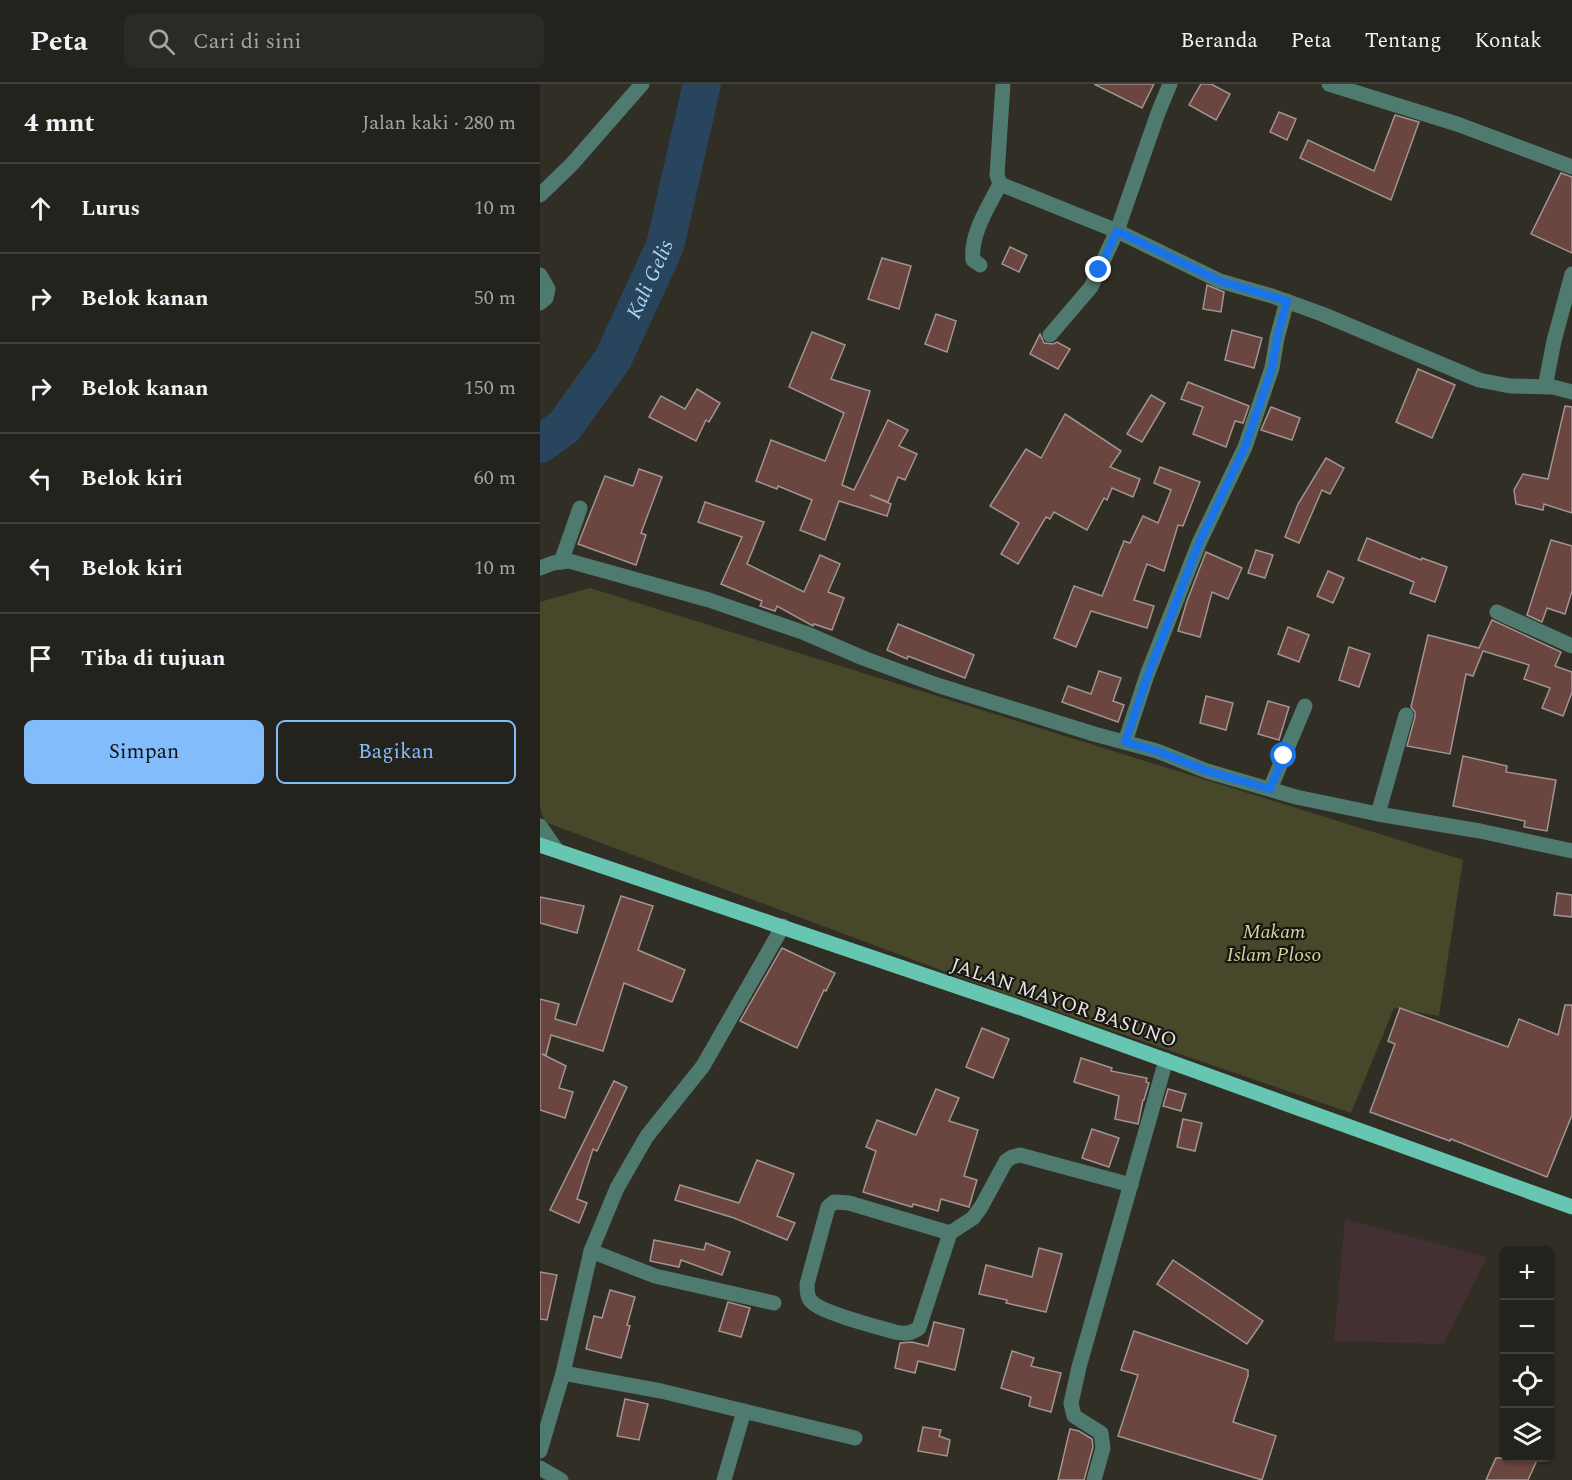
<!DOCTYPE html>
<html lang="id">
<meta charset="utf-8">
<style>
:root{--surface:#24221c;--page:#2c2a25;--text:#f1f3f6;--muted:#a3a4a3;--line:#413f3b;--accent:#82bcfa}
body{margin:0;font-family:Spectral,serif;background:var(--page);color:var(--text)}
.controls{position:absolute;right:18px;bottom:18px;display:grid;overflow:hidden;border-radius:9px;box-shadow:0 2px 4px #0004}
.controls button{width:54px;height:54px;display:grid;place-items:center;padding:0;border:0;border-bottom:2px solid var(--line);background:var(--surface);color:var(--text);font:30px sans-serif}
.stop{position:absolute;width:18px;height:18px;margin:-14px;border:4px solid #1a73e8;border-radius:50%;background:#fff}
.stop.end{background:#1a73e8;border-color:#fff;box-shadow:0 2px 6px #0008}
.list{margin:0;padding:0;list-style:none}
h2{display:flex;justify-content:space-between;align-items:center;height:78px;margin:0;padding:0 24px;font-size:26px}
h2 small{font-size:20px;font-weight:400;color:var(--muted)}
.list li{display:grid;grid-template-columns:39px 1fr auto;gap:18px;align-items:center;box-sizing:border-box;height:90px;padding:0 24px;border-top:2px solid var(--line)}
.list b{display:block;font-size:22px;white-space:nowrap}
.list em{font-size:20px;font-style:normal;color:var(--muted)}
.actions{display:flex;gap:12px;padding:18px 24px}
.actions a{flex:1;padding:14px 0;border:2px solid var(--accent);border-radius:9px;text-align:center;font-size:21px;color:var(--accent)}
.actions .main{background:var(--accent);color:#111}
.icon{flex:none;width:33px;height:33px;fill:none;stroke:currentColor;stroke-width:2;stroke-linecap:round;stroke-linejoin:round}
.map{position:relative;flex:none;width:1032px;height:1396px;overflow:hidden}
header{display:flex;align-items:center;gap:36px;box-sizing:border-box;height:84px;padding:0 30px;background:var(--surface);border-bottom:2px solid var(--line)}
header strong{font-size:28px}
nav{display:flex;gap:33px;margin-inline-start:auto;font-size:21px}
.search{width:420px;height:54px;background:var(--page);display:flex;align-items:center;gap:15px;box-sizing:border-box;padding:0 21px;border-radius:9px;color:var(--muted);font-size:22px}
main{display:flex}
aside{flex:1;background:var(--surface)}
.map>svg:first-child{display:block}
.industrial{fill:#442f33}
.green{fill:#47482a}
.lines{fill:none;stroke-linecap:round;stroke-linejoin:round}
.river{stroke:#29455d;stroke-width:38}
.building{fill:#6b4540;stroke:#a19492;stroke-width:1.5}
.minor{stroke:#4f7a70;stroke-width:15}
.major{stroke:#66c6b1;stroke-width:15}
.route{stroke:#1a73e8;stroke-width:8}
.labels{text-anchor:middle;stroke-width:4.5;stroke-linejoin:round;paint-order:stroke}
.park-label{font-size:20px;font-style:italic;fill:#d2d696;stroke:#171612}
.street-label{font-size:20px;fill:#e5e4de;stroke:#171612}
.water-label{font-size:21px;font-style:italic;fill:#acd4fa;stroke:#171612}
</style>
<header>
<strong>Peta</strong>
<div class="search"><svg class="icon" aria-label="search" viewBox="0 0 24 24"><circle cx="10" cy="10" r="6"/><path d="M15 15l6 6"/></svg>Cari di sini</div>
<nav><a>Beranda</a><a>Peta</a><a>Tentang</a><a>Kontak</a></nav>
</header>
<main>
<aside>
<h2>4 mnt<small>Jalan kaki · 280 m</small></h2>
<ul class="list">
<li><svg class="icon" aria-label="ahead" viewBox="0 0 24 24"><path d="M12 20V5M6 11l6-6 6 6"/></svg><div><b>Lurus</b></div><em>10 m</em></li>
<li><svg class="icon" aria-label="right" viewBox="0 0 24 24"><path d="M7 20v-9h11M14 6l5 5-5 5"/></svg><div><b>Belok kanan</b></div><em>50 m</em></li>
<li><svg class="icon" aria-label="right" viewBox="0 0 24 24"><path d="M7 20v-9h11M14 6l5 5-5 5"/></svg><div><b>Belok kanan</b></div><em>150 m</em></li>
<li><svg class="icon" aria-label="left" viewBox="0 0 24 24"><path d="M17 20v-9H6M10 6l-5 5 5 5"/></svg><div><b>Belok kiri</b></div><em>60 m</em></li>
<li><svg class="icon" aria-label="left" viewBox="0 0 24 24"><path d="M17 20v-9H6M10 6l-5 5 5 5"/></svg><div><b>Belok kiri</b></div><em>10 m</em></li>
<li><svg class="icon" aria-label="arrive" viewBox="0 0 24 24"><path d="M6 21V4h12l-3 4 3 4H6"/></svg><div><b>Tiba di tujuan</b></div></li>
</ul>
<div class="actions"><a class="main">Simpan</a><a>Bagikan</a></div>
</aside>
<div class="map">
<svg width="1032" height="1396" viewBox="0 0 1032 1396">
<rect width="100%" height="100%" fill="#302e25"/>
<path class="industrial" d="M805,1135l142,38 -44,87 -109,-3z"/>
<path class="green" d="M50,504l873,272 -24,156 -45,-8 -43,105 -354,-122 -452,-169 -5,-15v-205z"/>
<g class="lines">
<path class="river" id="s1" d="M0,360l24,-17 49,-68 52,-113 37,-162"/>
</g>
<g class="building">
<path d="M554,0h60l-12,24z"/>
<path d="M661,0h10l19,10 -14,26 -27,-15z"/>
<path d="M739,28l17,7 -9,21 -17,-8z"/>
<path d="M855,31l24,7 -28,78 -91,-42 8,-18 66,31z"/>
<path d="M1021,89l11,4v76l-41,-19z"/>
<path d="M470,163l17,8 -8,17 -17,-8z"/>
<path d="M342,174l29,8 -12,43 -31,-10z"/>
<path d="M667,201l17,7 -3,20 -18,-3z"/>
<path d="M396,230l20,7 -9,31 -22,-8z"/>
<path d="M692,246l30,8 -8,30 -29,-8z"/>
<path d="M272,248l33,13 -14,34 39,12 -28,94 12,5 34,-70 20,10 -9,16 18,8 -12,26 -7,-3 -10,25 -18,-7 21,9 -4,12 -48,-15 -14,39 -25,-10 12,-30 -34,-14 -1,3 -21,-8 15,-41 54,21 19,-48 -55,-26z"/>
<path d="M500,250l4,9 9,1 4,-2 13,7 -12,20 -28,-15z"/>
<path d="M878,285l37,16 -23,53 -36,-16z"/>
<path d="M648,298l61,24 -6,17 -8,-2 -9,26 -33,-13 10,-27 -22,-8z"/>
<path d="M157,305l23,14 -11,19 -3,-2 -10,21 -47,-24 12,-21 24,13z"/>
<path d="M611,311l14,8 -23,39 -15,-8z"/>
<path d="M1025,322l7,1v106l-28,-9 -1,6 -27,-6 -2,-14 9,-16 25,5z"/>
<path d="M731,323l29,11 -8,22 -31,-10z"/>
<path d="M525,330l56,37 -11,16 30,12 -7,18 -21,-9 -5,12 -3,-2 -17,32 -33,-18 -4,7 -4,-2 -28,47 -17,-10 18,-31 -29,-17 36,-57 15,9z"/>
<path d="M786,374l18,10 -14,26 -8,-4 -23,53 -14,-6 13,-33z"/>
<path d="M620,383l40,15 -17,44 -5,-1 -14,46 -17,-7 -13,36 20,6 -7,22 -56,-17 -15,36 -22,-9 20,-52 28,10 22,-55 6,2 13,-27 15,7 13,-33 -17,-7z"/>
<path d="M99,385l23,8 -21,56 5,2 -10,30 -58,-21 27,-68 28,10z"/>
<path d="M165,418l59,20 -17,42 57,28 16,-37 20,9 -12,28 16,6 -12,32 -18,-6 -1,2 -36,-20 -2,5 -15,-5 2,-5 -41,-17 21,-47 -44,-15z"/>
<path d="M827,454l54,22 1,-2 25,9 -12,35 -25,-9 4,-11 -56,-22z"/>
<path d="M1011,456l21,6v45l-7,23 -18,-6 -5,14 -15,-7z"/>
<path d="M716,466l17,5 -8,23 -17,-5z"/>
<path d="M666,468l36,16 -14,31 -16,-7 -12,45 -22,-6 9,-30z"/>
<path d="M788,487l16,7 -11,25 -16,-7z"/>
<path d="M952,536l69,32 -6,14 17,6v20l-9,24 -21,-8 8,-20 -26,-9 5,-14 -46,-14 -10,25 -7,-2 -16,80 -43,-8 8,-29v-5l-4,-5 17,-72 51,13z"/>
<path d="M358,540l76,31 -9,23 -57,-22 -1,3 -20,-9z"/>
<path d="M748,543l21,8 -10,27 -21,-8z"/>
<path d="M809,563l21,7 -11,33 -20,-7z"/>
<path d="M559,587l22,7 -8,23 11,4 -6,17 -56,-20 6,-16 23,8z"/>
<path d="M666,612l27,7 -7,27 -26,-7z"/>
<path d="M728,617l21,6 -10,33 -21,-6z"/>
<path d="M923,672l44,10 -1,6 50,8 -9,51 -23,-4 1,-6 -72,-15z"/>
<path d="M1017,809l15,2v22l-18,-2z"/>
<path d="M81,812l32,10 -15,44 47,20 -13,32 -48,-19 -21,68 -52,-16 -5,20 -4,-1 24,12 -7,22 14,4 -8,26 -25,-8v-111l19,5 -4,15 21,6z"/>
<path d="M0,813l44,9 -7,27 -37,-10z"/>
<path d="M242,864l53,25 -9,18 -2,-1 -27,58 -57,-27z"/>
<path d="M1025,921h7v110l-25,62 -96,-38 -1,2 -80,-29 25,-68 -7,-3 12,-33 108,39 11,-28 39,16z"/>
<path d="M442,944l27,11 -16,39 -27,-11z"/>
<path d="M541,974l31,10 -1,3 36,7 -1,4 3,1 -5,17h-1l-5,24 -23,-5 4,-23 -45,-14z"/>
<path d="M74,997l13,6 -30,64 -4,-2 -16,50 10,4 -8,20 -29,-13z"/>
<path d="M396,1005l23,9 -10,23 29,9 -14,46 13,4 -8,27 -28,-8 -3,12 -25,-7 -1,3 -49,-15 13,-41 -10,-4 11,-27 39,15z"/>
<path d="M628,1005l18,5 -5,17 -18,-5z"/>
<path d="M643,1035l19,4 -7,28 -18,-4z"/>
<path d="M552,1045l27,9 -10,29 -27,-9z"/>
<path d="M217,1076l37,14 -17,42 18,7 -8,17 -53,-22 -59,-18 5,-15 59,18z"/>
<path d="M114,1156l50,10 2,-7 24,9 -8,23 -41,-15 -2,7 -29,-6z"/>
<path d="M499,1164l23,6 -16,58 -40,-9 1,-3 -28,-6 7,-29 46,12z"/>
<path d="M633,1176l90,61 -16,23 -90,-60z"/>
<path d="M0,1188l17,3 -10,45 -7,-1z"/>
<path d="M70,1206l25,7 -8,28 3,1 -9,32 -35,-9 8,-33 8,2z"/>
<path d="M188,1218l22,6 -9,29 -22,-6z"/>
<path d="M394,1238l30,7 -9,41 -37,-9 -3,12 -20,-5 5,-25 12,-1 16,4z"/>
<path d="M594,1247l114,39v6l-15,46 43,14 -14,44 -144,-44 20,-61 -17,-5z"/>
<path d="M472,1267l22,7 -3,8 30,7 -10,39 -22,-6 2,-9 -30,-9z"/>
<path d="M85,1315l23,5 -9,36 -22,-4z"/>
<path d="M383,1343l18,3 -2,6 11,4 -3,16 -29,-5z"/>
<path d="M530,1345l9,2 13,8 1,8 -9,33h-26z"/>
<path d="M956,1374h42l-10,22h-42z"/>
</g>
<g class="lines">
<g class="minor">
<path d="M463,0l-6,91 3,9 117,47 -26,56 -41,48"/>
<path d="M630,0l-12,29 -41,118 103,50 52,15 50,18 157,66 31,6 43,1 19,5"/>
<path d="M789,0l128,40 115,43"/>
<path d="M0,111l32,-31 70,-80"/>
<path d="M440,181l-7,-5c-3,-26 16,-54 27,-76"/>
<path d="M0,191l8,14 -2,9 -6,5"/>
<path d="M1005,303l9,-46 18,-67"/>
<path d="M21,478l19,-54"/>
<path d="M0,484l13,-5 16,-2 140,39 96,33 58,25 74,27 157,49 63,17 50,20 89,26 82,17 102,17 92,20"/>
<path d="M957,528l75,34"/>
<path d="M585,658l22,-67 52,-132 46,-96 27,-79 5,-30 10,-37"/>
<path d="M730,705l35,-83"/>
<path d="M838,730l28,-99"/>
<path d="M0,742l16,23"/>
<path d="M410,1149l-31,95c-8,6 -15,6 -24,4 -17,-5 -73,-19 -83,-30 -5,-4 -5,-12 -5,-18l21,-77 6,-5 15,1 101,30 23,-15 8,-11 25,-46 6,-4 8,-2 111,30"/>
<path d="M51,1167l64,25 119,27"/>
<path d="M23,1289l98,18 194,47"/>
<path d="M0,1367l23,-78 28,-122 26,-63 30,-52 56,-70 80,-140"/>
<path d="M0,1384l21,12"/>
<path d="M184,1396l20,-69"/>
<path d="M554,1396l9,-32 -2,-15 -27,-17 -3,-13 8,-36 87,-307"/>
</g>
<path class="major" d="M0,761l481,163 551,199"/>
</g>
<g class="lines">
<path class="route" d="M559,186l18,-39 103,50 67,20 -10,37 -5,30 -27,79 -46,96 -51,132 -23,67 32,9 50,20 63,18 14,-33"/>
</g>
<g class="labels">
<g class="park-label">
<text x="734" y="854">Makam<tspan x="734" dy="23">Islam Ploso</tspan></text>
</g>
<g class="street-label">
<text transform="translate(524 918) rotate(19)" y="7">JALAN MAYOR BASUNO</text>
</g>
<g class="water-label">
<text dy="7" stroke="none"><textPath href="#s1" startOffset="201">Kali Gelis</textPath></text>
</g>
</g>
</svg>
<div class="controls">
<button>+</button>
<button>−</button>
<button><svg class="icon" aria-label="locate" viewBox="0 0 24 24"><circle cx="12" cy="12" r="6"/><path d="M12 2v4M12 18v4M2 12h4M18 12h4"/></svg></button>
<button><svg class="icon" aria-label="layers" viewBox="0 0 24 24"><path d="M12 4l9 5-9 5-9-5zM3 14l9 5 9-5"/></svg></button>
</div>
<div class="stop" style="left:744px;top:672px"></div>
<div class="stop end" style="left:559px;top:186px"></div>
</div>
</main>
